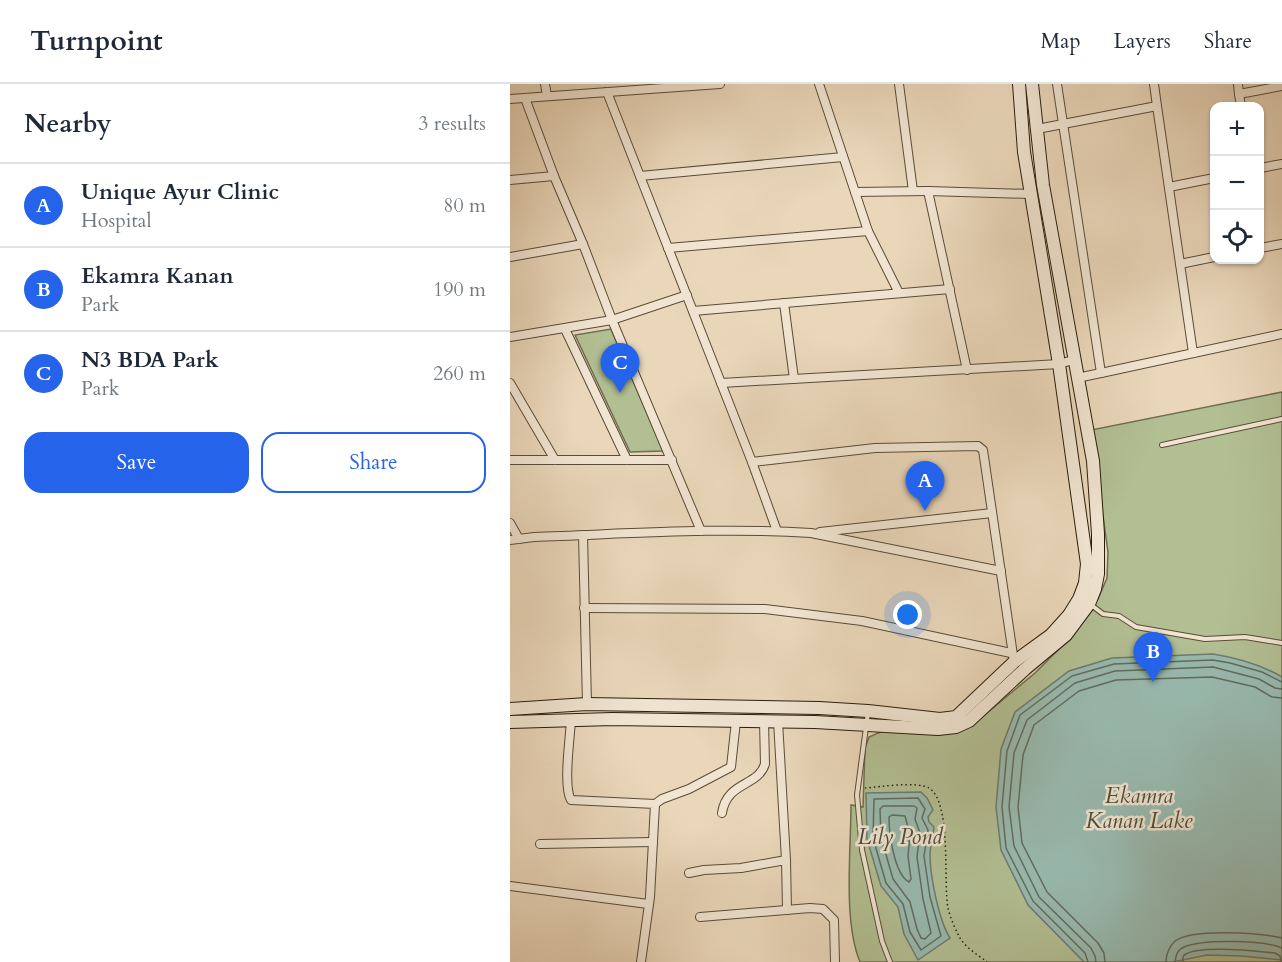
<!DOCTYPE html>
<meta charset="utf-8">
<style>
:root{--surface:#fff;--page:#f6f6f7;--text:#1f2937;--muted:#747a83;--line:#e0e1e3;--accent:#2563eb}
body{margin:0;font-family:Cardo,serif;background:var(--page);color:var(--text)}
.controls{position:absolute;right:18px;top:18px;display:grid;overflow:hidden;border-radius:12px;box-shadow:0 2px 4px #0004}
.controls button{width:54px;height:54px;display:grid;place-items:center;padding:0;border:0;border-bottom:2px solid var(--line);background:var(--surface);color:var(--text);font:30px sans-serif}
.you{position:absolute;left:398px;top:531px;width:21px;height:21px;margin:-15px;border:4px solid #fff;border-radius:50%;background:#1a73e8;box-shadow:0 0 0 9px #1a73e833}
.badge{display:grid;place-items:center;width:39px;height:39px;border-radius:50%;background:var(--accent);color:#fff;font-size:20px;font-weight:700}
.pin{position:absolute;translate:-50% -50px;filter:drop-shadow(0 2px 3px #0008)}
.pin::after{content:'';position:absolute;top:32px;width:21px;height:18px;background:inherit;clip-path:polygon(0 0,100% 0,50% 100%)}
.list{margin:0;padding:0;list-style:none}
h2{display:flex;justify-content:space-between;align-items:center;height:78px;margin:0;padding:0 24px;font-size:26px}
h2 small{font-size:20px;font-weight:400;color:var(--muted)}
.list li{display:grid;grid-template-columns:39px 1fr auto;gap:18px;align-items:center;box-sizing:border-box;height:84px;padding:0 24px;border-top:2px solid var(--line)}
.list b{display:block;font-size:22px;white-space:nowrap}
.list p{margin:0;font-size:20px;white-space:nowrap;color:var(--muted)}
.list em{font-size:20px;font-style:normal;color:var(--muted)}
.actions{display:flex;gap:12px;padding:18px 24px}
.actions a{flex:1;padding:14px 0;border:2px solid var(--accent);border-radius:18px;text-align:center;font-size:21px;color:var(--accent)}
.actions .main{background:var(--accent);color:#fff}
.icon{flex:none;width:33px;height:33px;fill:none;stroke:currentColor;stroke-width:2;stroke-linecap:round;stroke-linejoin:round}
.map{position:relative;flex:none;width:772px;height:878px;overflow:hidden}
header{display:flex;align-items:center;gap:36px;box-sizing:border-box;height:84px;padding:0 30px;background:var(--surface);border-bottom:2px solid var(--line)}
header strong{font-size:28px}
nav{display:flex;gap:33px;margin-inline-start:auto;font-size:21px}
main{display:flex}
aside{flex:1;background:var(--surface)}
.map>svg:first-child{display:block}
.park{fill:#b2bf93;stroke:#6e6e50;stroke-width:1.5}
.water{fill:#98baaf;stroke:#6c7b6e;stroke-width:1.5}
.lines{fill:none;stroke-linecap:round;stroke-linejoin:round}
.shore{stroke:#606c5e;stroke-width:1.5}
.lane-casing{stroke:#594c38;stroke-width:6}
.street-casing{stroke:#594c38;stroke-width:10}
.secondary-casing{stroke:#291d0c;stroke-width:14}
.path{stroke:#291d0c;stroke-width:1.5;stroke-dasharray:1.5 3;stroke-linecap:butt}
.lane{stroke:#f1e5d2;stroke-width:4}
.street{stroke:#f1e5d2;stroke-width:8}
.secondary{stroke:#f1e5d2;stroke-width:12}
.labels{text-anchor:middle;stroke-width:5;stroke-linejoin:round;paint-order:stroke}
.water-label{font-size:22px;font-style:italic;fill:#4a4c3d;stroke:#f1e5d2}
</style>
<header>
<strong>Turnpoint</strong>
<nav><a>Map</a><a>Layers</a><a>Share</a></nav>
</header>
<main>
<aside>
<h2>Nearby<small>3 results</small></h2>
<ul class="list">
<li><span class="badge">A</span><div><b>Unique Ayur Clinic</b><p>Hospital</p></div><em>80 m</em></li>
<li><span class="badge">B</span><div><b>Ekamra Kanan</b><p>Park</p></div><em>190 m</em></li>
<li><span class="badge">C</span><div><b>N3 BDA Park</b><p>Park</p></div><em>260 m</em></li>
</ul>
<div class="actions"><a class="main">Save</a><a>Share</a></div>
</aside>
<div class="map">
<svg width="772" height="878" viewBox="0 0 772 878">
<rect width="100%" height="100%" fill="#ead7ba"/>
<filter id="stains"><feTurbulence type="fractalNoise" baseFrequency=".00333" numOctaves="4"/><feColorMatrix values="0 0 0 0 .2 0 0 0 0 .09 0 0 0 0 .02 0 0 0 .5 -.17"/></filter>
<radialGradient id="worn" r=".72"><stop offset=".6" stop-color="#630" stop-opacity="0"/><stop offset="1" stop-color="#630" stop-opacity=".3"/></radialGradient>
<g class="park">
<path d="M101,245l52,122 -33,1 -55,-117z"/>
<path d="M772,308v570h-422c-17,-41 -9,-111 -9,-157l12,2 2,-59 4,-11 18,-8 70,-4 25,-8 53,-44 34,-34 29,-40 9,-21 1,-26 -17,-122z"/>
</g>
<g class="water">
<path d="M703,570c25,4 47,10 69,23v283l-40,-4 -35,-1 -34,7h-89l-56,-57 -27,-55 -5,-43 5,-58 14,-37 54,-41 43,-13z"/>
<path d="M411,708l6,6 6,12 -5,7 1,5 5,5c-1,9 -4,19 -4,28 0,21 9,66 20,83l-32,22 -14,-26 -6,-27 -17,-21 -14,-47 -1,-46z"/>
</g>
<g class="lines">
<g class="shore">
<path d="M408,714l7,11 -3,9 6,12 -4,26 6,41 11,39 -20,14 -11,-18 -7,-28 -17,-21 -13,-45 1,-39z"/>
<path d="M373,722h31l3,2 -2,11 5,14 -3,24 6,42 8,34 -6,6 -4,-1 -4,-9 -7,-27 -17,-23 -12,-42 -1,-28z"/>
<path d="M382,731l13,1 5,19 -2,21 3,23 -2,3c-15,-8 -20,-49 -20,-65z"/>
<path d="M578,878l-3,-9 -52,-52 -27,-53 -4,-41 5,-56 13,-36 52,-39 42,-12 99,-4 17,3 32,9 20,10"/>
<path d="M586,878l-1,-6 -4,-8 -52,-51 -25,-51 -5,-39 5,-54 13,-33 48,-37 40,-12 98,-4 46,12 16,9 7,1"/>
<path d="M595,878l-1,-9 -6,-10 -51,-51 -25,-49 -4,-36 5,-52 11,-30 45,-34 37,-11 96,-3 43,10 17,10 10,1"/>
<path d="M656,878c0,-8 3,-15 9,-21 18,-13 85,-8 107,-3"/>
<path d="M665,878c1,-7 2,-12 9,-15 18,-8 80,-7 98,1"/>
<path d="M673,878c0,-4 -1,-6 3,-8 16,-9 70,-3 89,-1l5,3 1,6"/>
</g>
<g class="lane-casing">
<g id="lane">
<path d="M652,361l120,-26"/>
<path d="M580,520l13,10 16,2 17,11 69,12 40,-2 37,6"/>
<path d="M358,628l-11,83 5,55 20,91 8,21"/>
</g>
</g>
<g class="street-casing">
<g id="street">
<path d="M35,0l2,12"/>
<path d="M309,0l49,147 31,62"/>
<path d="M389,0l14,107"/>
<path d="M547,0l44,289 181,-39"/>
<path d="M728,0l1,10 43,-8"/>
<path d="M97,8l145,370 25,69"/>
<path d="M729,10l2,12"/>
<path d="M0,15l210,-15"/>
<path d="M647,22l36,247"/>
<path d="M527,45l120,-23 -3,-22"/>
<path d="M750,84l22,-4"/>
<path d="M44,92l29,68 29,76 89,211"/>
<path d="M130,92l203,-19"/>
<path d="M0,96l44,-4 -29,-78"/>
<path d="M659,103l45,-9"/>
<path d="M345,108l73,-1"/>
<path d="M158,164l200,-17"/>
<path d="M750,164l22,-4"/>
<path d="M0,173l73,-13"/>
<path d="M670,180l34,-7"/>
<path d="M274,219l10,76"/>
<path d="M183,227l257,-22"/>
<path d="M55,245l62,131"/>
<path d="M0,253l102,-17 75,-25"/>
<path d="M457,286l-39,-179 102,3"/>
<path d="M567,294l24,-5"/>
<path d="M0,299l45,77"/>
<path d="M211,299l338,-19 14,-4"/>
<path d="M0,376h162"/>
<path d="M242,378l123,-14 103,-2 5,4 31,212"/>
<path d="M0,439l9,16"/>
<path d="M310,448l172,-19"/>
<path d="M73,451l4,169"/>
<path d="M0,456l24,-3c92,-3 185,-10 277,-4l190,38"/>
<path d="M74,524l181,1 97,12 149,32"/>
<path d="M61,636c-1,19 -8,66 0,80l84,4 -5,93 -9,65"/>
<path d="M268,637l8,139"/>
<path d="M145,720l7,-5 27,-10 42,-22 5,-46"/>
<path d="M212,729c5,-32 36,-26 43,-49l-1,-43"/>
<path d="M30,760l113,-2"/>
<path d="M179,789l15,-3 37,-2 45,-8 1,50"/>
<path d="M0,802l138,18"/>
<path d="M190,833l110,-9 13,1 11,11 1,42"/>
</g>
</g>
<g class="secondary-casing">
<g id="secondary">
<path d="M0,625l77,-5 232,4 49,3 72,8 16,-2 58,-55 37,-27 18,-20 10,-16 6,-16 2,-19 -28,-200 -35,-212 -5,-68"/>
<path d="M0,638l102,-3 203,3 123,7 18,-2 13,-6 56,-52 41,-34 23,-31 6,-15 3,-15v-40l-5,-73 -50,-276 -11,-101"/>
</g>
</g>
<path class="path" d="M355,704c15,-1 52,-7 64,0 23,14 14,94 19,120 2,9 7,21 12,30 6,10 18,17 27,24"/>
<use href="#lane" class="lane"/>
<use href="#street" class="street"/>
<use href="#secondary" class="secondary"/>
</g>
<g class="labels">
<g class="water-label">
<text x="629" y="719">Ekamra<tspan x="629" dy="25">Kanan Lake</tspan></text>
<text x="390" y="760">Lily Pond</text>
</g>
</g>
<rect width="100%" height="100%" filter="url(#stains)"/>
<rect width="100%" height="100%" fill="url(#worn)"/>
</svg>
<div class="controls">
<button>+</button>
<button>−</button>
<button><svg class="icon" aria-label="locate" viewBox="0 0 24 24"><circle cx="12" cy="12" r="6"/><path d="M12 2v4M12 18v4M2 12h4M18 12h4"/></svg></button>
</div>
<div class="you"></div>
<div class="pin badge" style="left:415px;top:427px">A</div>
<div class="pin badge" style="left:643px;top:598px">B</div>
<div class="pin badge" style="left:110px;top:309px">C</div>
</div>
</main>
